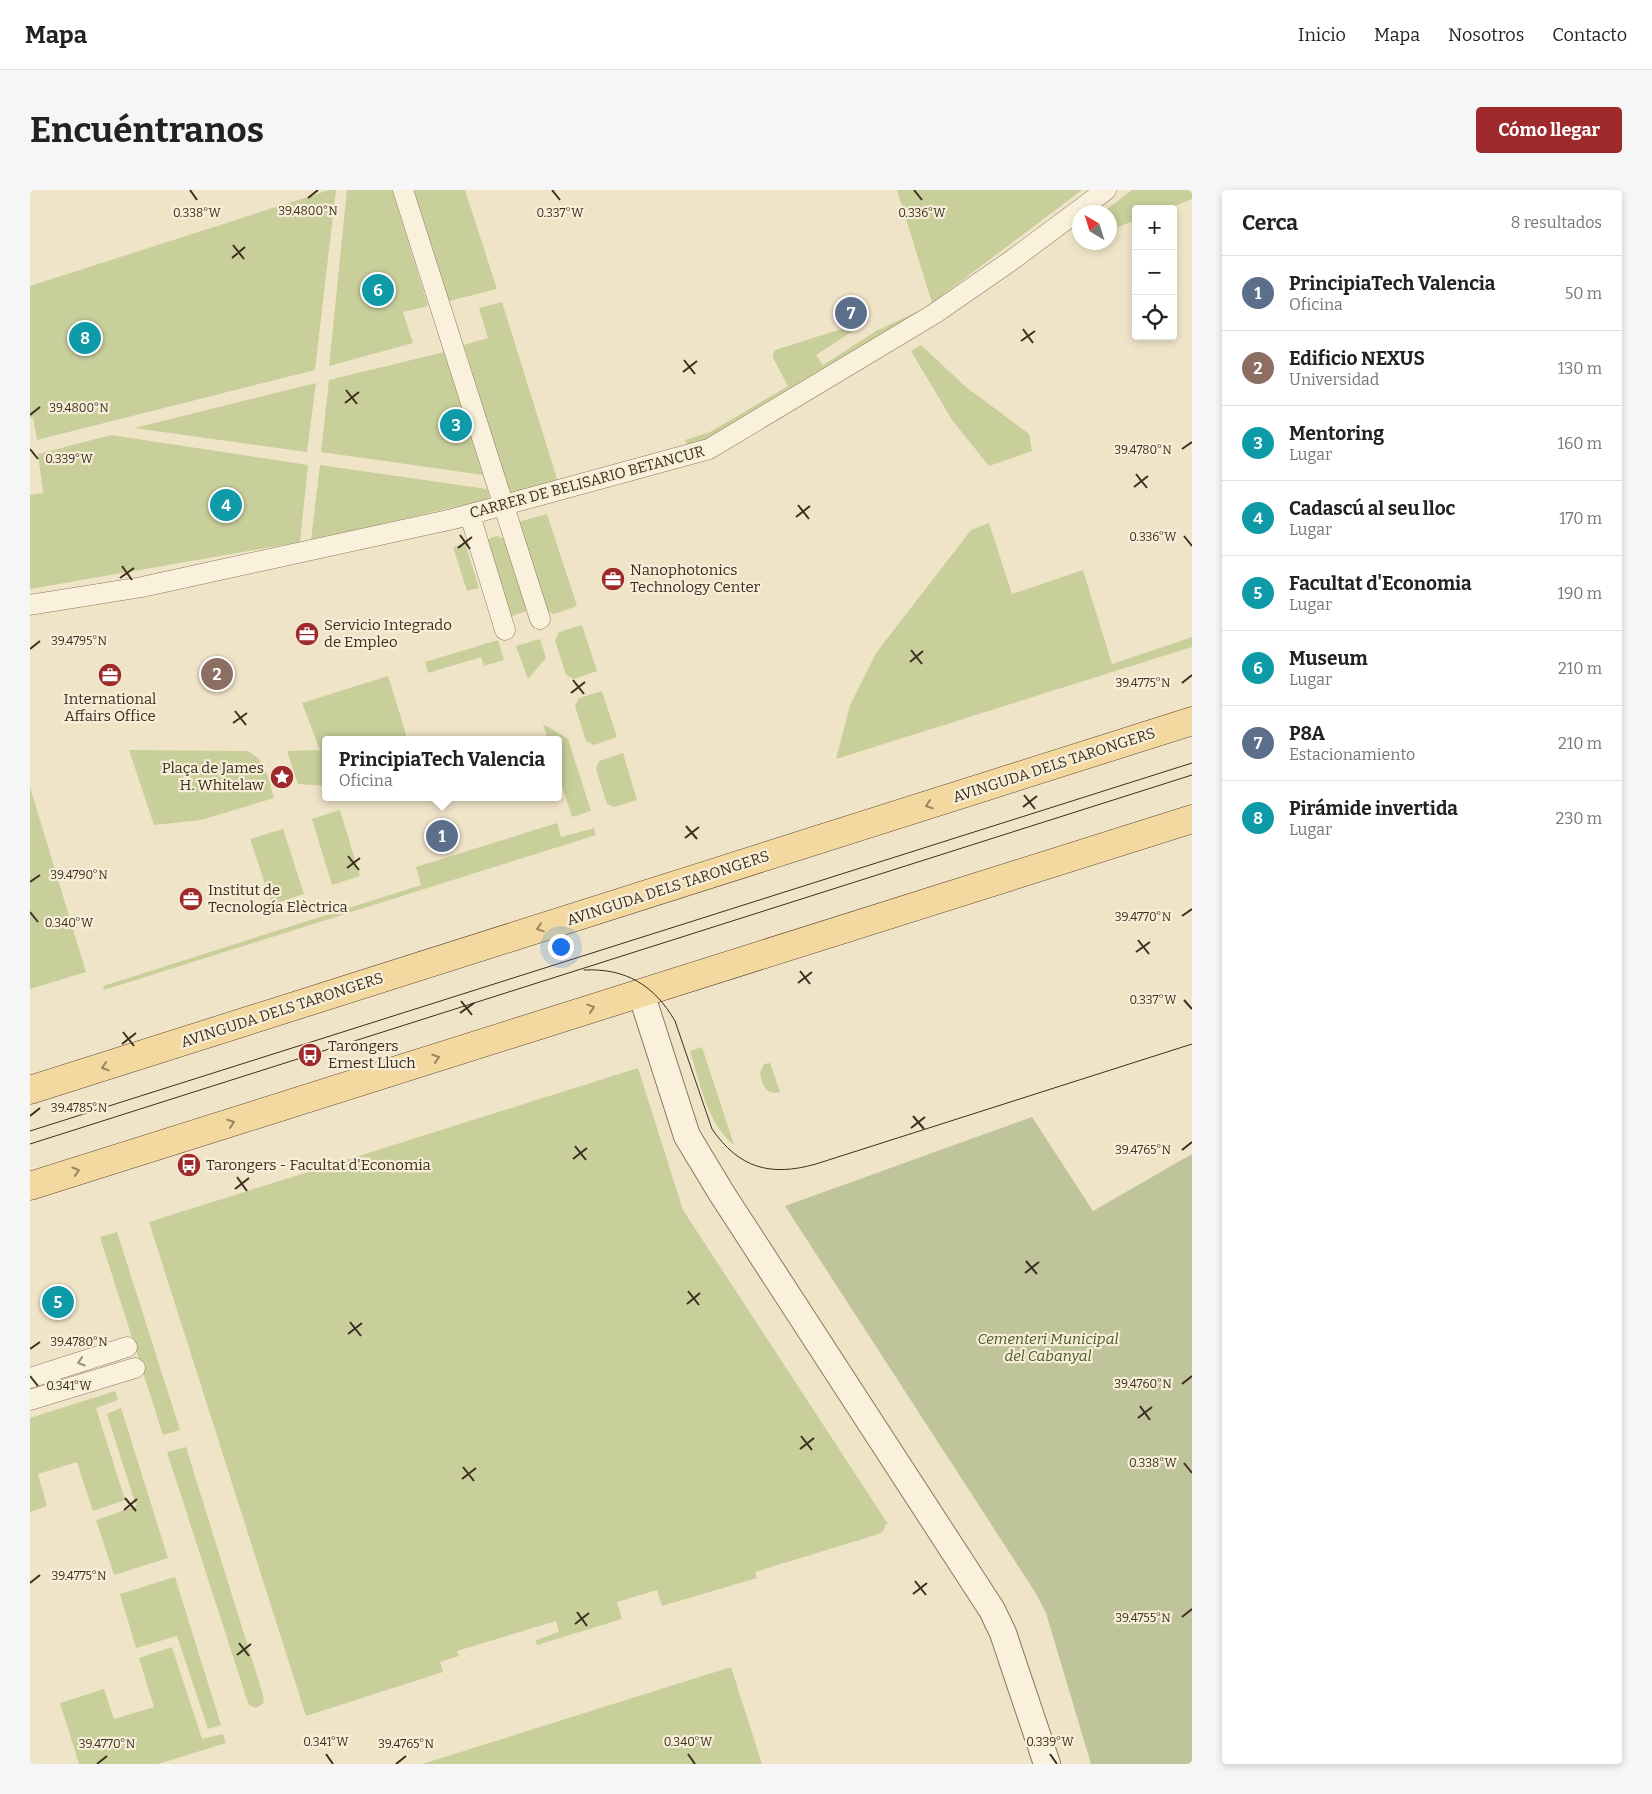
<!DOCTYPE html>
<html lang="es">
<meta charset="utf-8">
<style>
:root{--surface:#fff;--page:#f6f6f6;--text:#222;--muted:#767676;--line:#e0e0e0;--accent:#9e2a2b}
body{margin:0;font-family:Bitter,serif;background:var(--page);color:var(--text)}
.controls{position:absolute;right:15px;top:15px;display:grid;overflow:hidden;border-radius:5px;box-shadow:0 2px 8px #0003}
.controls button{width:45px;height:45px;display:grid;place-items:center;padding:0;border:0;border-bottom:1px solid var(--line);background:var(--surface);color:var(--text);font:25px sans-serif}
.compass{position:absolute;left:1042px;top:15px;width:45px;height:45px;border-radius:50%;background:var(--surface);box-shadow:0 2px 8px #0003;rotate:322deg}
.you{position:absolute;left:530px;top:756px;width:18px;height:18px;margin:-12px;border:4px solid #fff;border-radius:50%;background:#1a73e8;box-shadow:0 0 0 8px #1a73e833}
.badge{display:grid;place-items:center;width:32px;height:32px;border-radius:50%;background:var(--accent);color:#fff;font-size:16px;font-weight:700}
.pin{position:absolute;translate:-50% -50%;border:2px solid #fff;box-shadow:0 1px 5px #0006}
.popup{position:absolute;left:292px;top:546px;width:240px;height:65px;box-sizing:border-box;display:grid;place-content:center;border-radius:5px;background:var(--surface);filter:drop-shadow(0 1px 4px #0005);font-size:16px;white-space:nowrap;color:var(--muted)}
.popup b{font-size:19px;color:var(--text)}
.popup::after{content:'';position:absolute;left:50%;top:100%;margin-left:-10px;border:10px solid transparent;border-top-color:var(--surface)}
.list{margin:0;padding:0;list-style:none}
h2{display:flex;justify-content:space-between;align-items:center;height:65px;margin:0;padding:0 20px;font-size:21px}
h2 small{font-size:16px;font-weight:400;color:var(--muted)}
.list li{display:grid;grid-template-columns:32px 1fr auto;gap:15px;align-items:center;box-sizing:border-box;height:75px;padding:0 20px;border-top:1px solid var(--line)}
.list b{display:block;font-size:19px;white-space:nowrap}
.list p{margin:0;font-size:16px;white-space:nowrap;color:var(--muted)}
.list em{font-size:16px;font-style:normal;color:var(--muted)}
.icon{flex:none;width:28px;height:28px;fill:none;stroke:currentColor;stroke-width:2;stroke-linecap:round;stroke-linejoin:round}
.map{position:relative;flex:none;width:1162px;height:1574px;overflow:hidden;border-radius:5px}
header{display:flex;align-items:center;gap:30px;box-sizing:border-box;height:70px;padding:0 25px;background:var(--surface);border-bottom:1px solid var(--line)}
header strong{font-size:24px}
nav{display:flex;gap:28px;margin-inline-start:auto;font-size:18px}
.intro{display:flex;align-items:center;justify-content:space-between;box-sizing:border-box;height:120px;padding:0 30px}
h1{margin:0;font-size:35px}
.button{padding:12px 22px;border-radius:5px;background:var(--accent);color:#fff;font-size:18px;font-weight:700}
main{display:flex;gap:30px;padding:0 30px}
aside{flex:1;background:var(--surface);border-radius:5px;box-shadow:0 2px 8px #0003}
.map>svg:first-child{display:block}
.green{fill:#c9cf9b}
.cemetery{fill:#bfc49a}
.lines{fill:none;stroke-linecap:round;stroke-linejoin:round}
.pedestrian-casing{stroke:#8d765c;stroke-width:21}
.minor-casing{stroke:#8d765c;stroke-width:28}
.primary-casing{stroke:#5b4430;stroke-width:29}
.pedestrian{stroke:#faf1dc;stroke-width:20}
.minor{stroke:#faf1dc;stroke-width:26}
.primary{stroke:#f3d9a0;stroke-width:28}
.tram{stroke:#3d2e20;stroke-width:1}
.oneway{stroke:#988460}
.oneway2{stroke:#9c907e}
.ticks{fill:none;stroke:#3d2e20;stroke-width:2}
.labels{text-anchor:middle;stroke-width:4.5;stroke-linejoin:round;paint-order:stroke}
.street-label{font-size:15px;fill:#3d2e20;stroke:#f7eed8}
.poi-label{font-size:15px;fill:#3d2e20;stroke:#f7eed8;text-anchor:start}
.park-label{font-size:15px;font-style:italic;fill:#4d5a26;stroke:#f7eed8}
.ticks-label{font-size:12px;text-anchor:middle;fill:#3d2e20;stroke:#f7eed8;stroke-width:4.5;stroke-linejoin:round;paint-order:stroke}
</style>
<header>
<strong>Mapa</strong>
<nav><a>Inicio</a><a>Mapa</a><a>Nosotros</a><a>Contacto</a></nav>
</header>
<div class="intro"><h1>Encuéntranos</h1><a class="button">Cómo llegar</a></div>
<main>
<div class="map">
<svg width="1162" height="1574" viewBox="0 0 1162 1574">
<rect width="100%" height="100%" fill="#f0e4c8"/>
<g class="green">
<path d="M299,0h7l-21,180 -278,70 -4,-22 -3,-1v-131z"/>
<path d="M317,0h45l36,116 -25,6 10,31 -84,23z"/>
<path d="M384,0h51l32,99 -48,12z"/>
<path d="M867,0h185l-150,113z"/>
<path d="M1102,0h60v9l-25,10h-31v11l-26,10v-18h-7z"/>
<path d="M472,112l56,180 -48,13 -46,-150 24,-7 -9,-30z"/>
<path d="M897,117l-215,131 -25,8 -2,-6 25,-8 78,-46 -15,-28v-4l2,-4 95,-30 -54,35 7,10 53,-34z"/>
<path d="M891,155l45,42 63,47 3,17 -43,15 -37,-46 -41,-69z"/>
<path d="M414,162l39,123 -162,-23 8,-72z"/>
<path d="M286,193l-9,69 -173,-24z"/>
<path d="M81,245l197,30 -8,77 -270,47v-94l13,-2 -5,-39z"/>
<path d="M290,275l167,24 3,10 -179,41z"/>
<path d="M517,324l30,92 -23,8 -8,-3 -28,-89z"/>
<path d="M959,333l23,71 71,-24 29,94 80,-27v10l-356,112 14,-54 26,-52 95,-123z"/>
<path d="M467,346l10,4 23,70 -22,7 -22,-74 4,-5z"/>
<path d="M435,353l14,45 -12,3 -14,-44z"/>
<path d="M552,435l15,46 -23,8 -8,-4 -11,-35 4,-8z"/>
<path d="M510,449l6,19 -18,21 -12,-33z"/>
<path d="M468,450l6,20 -20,6 -3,-9 -53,16 -3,-11z"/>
<path d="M358,486l18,58 -3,6h-77v46l-28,-2 -11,-33 33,-1 -18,-47z"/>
<path d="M572,501l15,46 -23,8 -8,-4 -11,-35 4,-8z"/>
<path d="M513,534l25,15 23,72 -19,6 -14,-44v-33h-10z"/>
<path d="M99,560l118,1c20,10 21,27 27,47l-73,22 -47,5z"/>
<path d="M593,563l14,47 -23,7 -7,-3 -11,-35 3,-8z"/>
<path d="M0,597l56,185 -56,17z"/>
<path d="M310,620l20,66 -28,9 -20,-66z"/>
<path d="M527,633l4,14 33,-9 2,7 -492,155 -1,-4 318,-101 -5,-18z"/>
<path d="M253,639l21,65 -32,11 -22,-66z"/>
<path d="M672,857l32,98c-27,-22 -34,-62 -44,-94z"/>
<path d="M740,873l10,29c-14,4 -18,-7 -20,-19l4,-9z"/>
<path d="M608,878l45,142 205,314 -3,1 -1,5 -5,4 -124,38 2,6 -95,28 -5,-16 -40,12 5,17 -85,26 -1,-5 23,-8 -3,-11 -99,30 2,5 -19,6 3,10 -137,44 -157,-494z"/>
<path d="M87,1042l63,198 -17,5 -63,-198z"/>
<path d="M85,1201l3,9 -22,8 29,92 -32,11 -16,-49 -39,12 9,32 -17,6v-94z"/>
<path d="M91,1218l47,150 -54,17 -18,-55 40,-14 -29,-92z"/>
<path d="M156,1257l77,248 1,8 -8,5 -7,-3 -2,-5 -80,-248z"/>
<path d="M145,1387l46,148 -13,4 -31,-93 -41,12 -16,-54z"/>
<path d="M142,1457l30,92 21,-5 3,9 -68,21h-79l-19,-61 44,-14 10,30 40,-12 -15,-49z"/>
<path d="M701,1477l31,97h-340z"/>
</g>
<path class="cemetery" d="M1002,927l61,94 99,-57v610h-101l-45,-151 -11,-21 -250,-386z"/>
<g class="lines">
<g class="pedestrian-casing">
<g id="pedestrian">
<path d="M373,0l137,429"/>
<path d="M440,325l35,115"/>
<path d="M0,415l112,-18 311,-68 256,-70 225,-135 78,-54 94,-70"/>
<path d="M0,1188l97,-31"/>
<path d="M0,1210l105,-32"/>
</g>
</g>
<g class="minor-casing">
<path id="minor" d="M611,803l46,143 35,58 270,416 11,23 44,131"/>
</g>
<g class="primary-casing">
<g id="primary">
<path d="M0,900l1162,-369"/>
<path d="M0,996l1162,-367"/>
</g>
</g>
<use href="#pedestrian" class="pedestrian"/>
<use href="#minor" class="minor"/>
<use href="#primary" class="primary"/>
<g class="tram">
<path d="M554,780c42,-2 70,15 91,51l37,108c27,39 58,48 104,35l376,-120"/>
<path d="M0,941l1162,-368"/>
<path d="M0,954l1162,-369"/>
</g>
</g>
<defs><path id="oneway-chevron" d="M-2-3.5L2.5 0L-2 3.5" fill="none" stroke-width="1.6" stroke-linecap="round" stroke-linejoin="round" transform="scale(1.25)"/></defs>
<g class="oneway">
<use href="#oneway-chevron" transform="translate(899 615) rotate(162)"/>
<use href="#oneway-chevron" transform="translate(510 738) rotate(162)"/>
<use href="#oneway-chevron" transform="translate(561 818) rotate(-18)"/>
<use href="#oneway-chevron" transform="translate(406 868) rotate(-18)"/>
<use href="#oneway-chevron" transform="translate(75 877) rotate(162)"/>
<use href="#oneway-chevron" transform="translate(201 933) rotate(-18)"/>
<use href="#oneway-chevron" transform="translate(46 981) rotate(-17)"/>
</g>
<use class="oneway2" href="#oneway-chevron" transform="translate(51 1172) rotate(163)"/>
<path class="ticks" d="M160,0l7,10M522,0l8,10M884,0l8,10M278,8l10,-8M203,55l11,14M202,68l13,-11M993,139l10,14M991,151l14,-10M654,170l11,14M653,182l14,-11M316,200l11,14M315,213l14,-11M0,225l10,-8M0,259l8,10M1152,259l10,-7M1106,284l11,14M1104,297l14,-11M768,315l11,14M766,327l14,-11M430,345l10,14M1154,346l8,10M428,358l14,-11M92,376l10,14M90,388l14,-10M0,459l10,-8M881,460l11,14M880,472l13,-11M543,490l11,14M1152,493l10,-8M541,503l14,-11M205,521l11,14M203,533l14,-10M994,605l11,14M993,617l14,-11M656,636l11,13M655,648l14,-11M318,666l11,14M317,678l13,-10M0,692l10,-7M0,722l8,10M1152,726l10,-7M1108,750l11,14M1106,762l14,-10M770,781l10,13M768,793l14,-11M1154,810l8,9M431,811l11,14M430,823l14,-10M93,842l11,14M92,854l14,-11M0,926l10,-8M883,926l11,13M881,938l14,-11M545,956l11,14M1152,960l10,-8M543,969l14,-11M207,987l10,14M205,999l14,-11M996,1071l11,13M995,1083l14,-11M658,1101l11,14M657,1114l13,-11M320,1132l11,14M318,1144l14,-11M0,1159l10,-7M0,1186l8,10M1152,1194l10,-8M1110,1216l10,14M1108,1228l14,-11M771,1246l11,14M770,1259l14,-11M1154,1273l8,10M433,1277l11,14M432,1289l14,-11M95,1308l11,13M94,1320l13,-11M885,1391l11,14M0,1393l10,-8M883,1404l14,-11M547,1422l10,14M1152,1427l10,-8M545,1434l14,-11M209,1453l10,13M207,1465l14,-11M296,1564l7,10M658,1564l7,10M1020,1564l7,10M67,1574l10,-8M366,1574l10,-8"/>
<defs>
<g id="office-disc" transform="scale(1.25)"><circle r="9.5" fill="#9e2a2b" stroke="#f7eed8"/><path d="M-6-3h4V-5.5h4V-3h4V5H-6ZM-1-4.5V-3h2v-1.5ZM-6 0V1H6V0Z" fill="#fff"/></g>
<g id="sight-disc" transform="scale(1.25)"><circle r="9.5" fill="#9e2a2b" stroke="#f7eed8"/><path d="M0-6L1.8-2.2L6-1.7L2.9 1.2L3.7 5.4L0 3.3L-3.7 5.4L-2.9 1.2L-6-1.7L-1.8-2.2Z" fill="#fff"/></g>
<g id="bus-disc" transform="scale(1.25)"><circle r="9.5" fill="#9e2a2b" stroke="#f7eed8"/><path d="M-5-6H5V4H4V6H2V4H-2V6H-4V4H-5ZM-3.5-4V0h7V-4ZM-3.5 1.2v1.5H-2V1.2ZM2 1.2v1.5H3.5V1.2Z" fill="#fff"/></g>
</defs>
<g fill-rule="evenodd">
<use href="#office-disc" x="583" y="389"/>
<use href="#office-disc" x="277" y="444"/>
<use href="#office-disc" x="80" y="485"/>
<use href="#sight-disc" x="252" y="587"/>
<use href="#office-disc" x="161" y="709"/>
<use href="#bus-disc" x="280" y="865"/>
<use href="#bus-disc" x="159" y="975"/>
</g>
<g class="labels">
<g class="street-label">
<text transform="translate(557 292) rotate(-15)" y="5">CARRER DE BELISARIO BETANCUR</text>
<text transform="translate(1024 575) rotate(-18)" y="5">AVINGUDA DELS TARONGERS</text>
<text transform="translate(638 698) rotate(-18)" y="5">AVINGUDA DELS TARONGERS</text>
<text transform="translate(252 820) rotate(-18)" y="5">AVINGUDA DELS TARONGERS</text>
</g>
<g class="poi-label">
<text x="600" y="385">Nanophotonics<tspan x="600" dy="17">Technology Center</tspan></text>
<text x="294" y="440">Servicio Integrado<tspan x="294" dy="17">de Empleo</tspan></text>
<text x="80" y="514" text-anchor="middle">International<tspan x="80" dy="17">Affairs Office</tspan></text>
<text x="234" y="583" text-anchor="end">Plaça de James<tspan x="234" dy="17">H. Whitelaw</tspan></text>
<text x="178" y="705">Institut de<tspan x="178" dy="17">Tecnología Elèctrica</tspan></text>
<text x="298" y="861">Tarongers<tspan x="298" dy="17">Ernest Lluch</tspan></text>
<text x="176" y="980">Tarongers - Facultat d'Economia</text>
</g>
<g class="park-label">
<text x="1018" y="1154">Cementeri Municipal<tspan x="1018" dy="17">del Cabanyal</tspan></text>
</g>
</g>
<g class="ticks-label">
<text x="278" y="25">39.4800°N</text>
<text x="167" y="27">0.338°W</text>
<text x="530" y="27">0.337°W</text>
<text x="892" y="27">0.336°W</text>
<text x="49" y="222">39.4800°N</text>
<text x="1113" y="264">39.4780°N</text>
<text x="39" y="273">0.339°W</text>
<text x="1123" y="351">0.336°W</text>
<text x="49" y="455">39.4795°N</text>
<text x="1113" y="497">39.4775°N</text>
<text x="49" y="689">39.4790°N</text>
<text x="1113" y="731">39.4770°N</text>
<text x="39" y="737">0.340°W</text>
<text x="1123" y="814">0.337°W</text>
<text x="49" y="922">39.4785°N</text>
<text x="1113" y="964">39.4765°N</text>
<text x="49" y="1156">39.4780°N</text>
<text x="1113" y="1198">39.4760°N</text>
<text x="39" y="1200">0.341°W</text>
<text x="1123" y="1277">0.338°W</text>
<text x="49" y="1390">39.4775°N</text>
<text x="1113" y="1432">39.4755°N</text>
<text x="296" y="1556">0.341°W</text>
<text x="658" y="1556">0.340°W</text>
<text x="1020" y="1556">0.339°W</text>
<text x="77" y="1558">39.4770°N</text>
<text x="376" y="1558">39.4765°N</text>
</g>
</svg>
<div class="controls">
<button>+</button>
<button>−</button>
<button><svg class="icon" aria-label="locate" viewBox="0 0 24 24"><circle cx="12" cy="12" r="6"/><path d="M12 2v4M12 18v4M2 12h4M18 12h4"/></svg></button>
</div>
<svg class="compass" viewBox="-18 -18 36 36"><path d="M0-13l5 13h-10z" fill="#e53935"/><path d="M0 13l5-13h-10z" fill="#767676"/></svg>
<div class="you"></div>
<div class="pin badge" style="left:412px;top:646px;background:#5c6f8a">1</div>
<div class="popup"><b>PrincipiaTech Valencia</b>Oficina</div>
<div class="pin badge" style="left:187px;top:484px;background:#8d6e63">2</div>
<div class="pin badge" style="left:426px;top:235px;background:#0f9aa8">3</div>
<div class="pin badge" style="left:196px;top:315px;background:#0f9aa8">4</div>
<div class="pin badge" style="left:28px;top:1112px;background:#0f9aa8">5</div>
<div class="pin badge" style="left:348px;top:100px;background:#0f9aa8">6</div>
<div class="pin badge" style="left:821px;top:123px;background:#5c6f8a">7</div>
<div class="pin badge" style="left:55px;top:148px;background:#0f9aa8">8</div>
</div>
<aside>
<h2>Cerca<small>8 resultados</small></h2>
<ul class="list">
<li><span class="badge" style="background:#5c6f8a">1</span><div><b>PrincipiaTech Valencia</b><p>Oficina</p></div><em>50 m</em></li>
<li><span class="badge" style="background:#8d6e63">2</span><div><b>Edificio NEXUS</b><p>Universidad</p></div><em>130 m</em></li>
<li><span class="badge" style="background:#0f9aa8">3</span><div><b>Mentoring</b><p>Lugar</p></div><em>160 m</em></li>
<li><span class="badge" style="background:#0f9aa8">4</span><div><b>Cadascú al seu lloc</b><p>Lugar</p></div><em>170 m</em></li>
<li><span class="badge" style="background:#0f9aa8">5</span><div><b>Facultat d'Economia</b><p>Lugar</p></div><em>190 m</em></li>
<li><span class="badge" style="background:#0f9aa8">6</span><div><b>Museum</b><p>Lugar</p></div><em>210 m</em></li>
<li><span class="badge" style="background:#5c6f8a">7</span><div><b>P8A</b><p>Estacionamiento</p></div><em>210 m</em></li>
<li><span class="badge" style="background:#0f9aa8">8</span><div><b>Pirámide invertida</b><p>Lugar</p></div><em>230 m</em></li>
</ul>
</aside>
</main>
